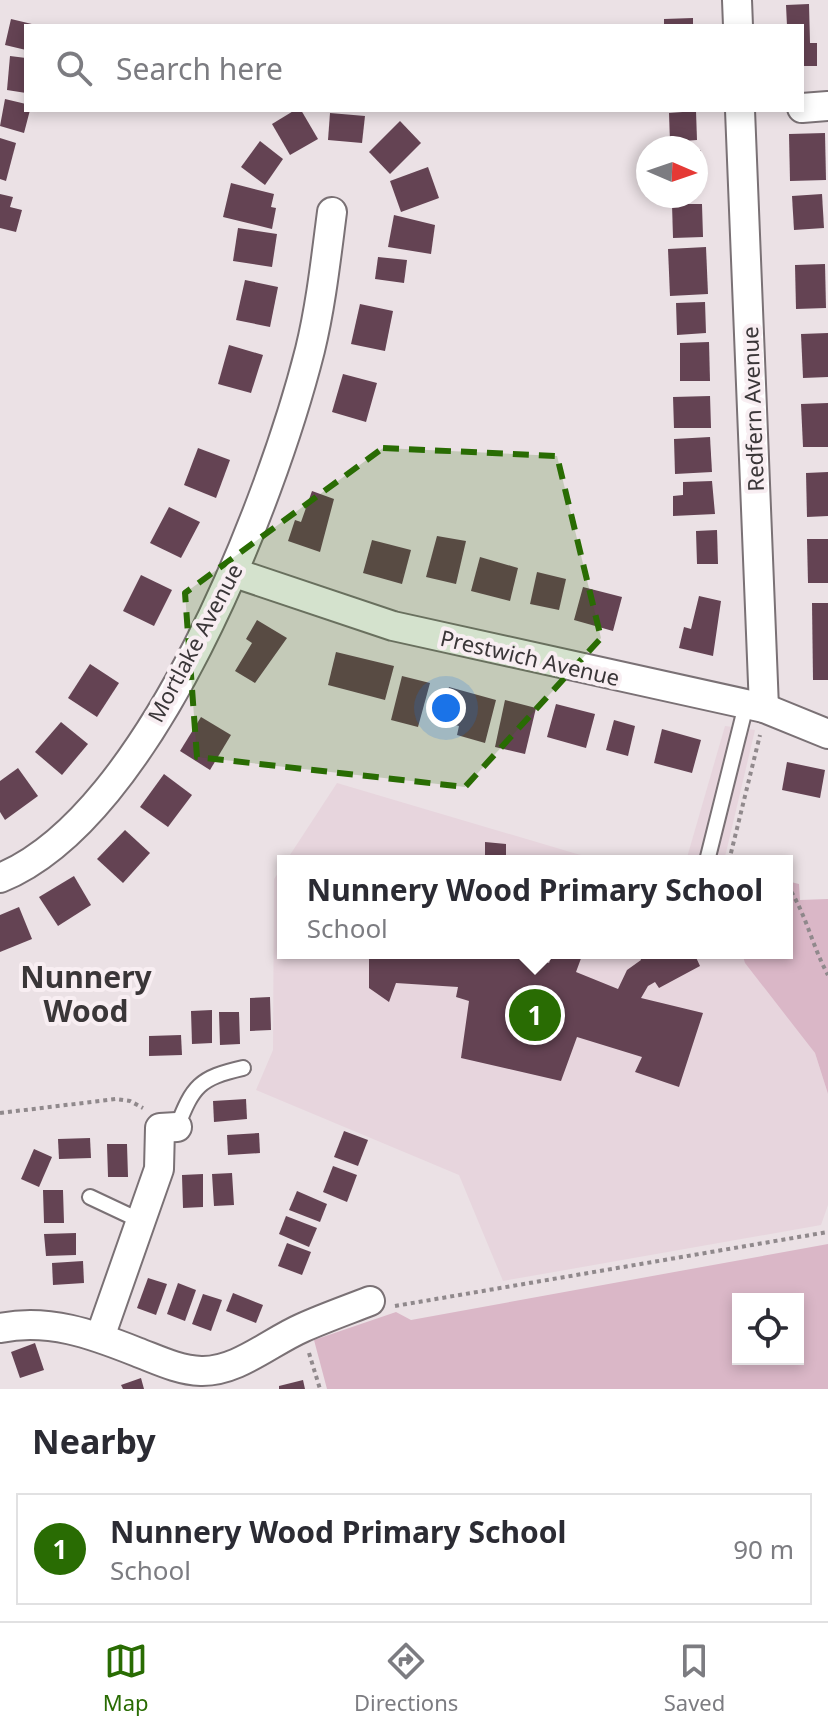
<!DOCTYPE html>
<style>
:root{--surface:#fff;--page:#f7f7f7;--text:#2b2b33;--muted:#7c7c81;--line:#e1e1e2;--accent:#296c03}
body{margin:0;font-family:"Noto Sans",sans-serif;background:var(--page);color:var(--text)}
.controls{position:absolute;right:24px;bottom:24px;display:grid;overflow:hidden;border-radius:0px;box-shadow:0 4px 12px #0003}
.controls button{width:72px;height:72px;display:grid;place-items:center;padding:0;border:0;border-bottom:2px solid var(--line);background:var(--surface);color:var(--text);font:40px sans-serif}
.compass{position:absolute;left:636px;top:136px;width:72px;height:72px;border-radius:50%;background:var(--surface);box-shadow:0 4px 12px #0003;rotate:92deg}
.you{position:absolute;left:446px;top:708px;width:28px;height:28px;margin:-20px;border:6px solid #fff;border-radius:50%;background:#1a73e8;box-shadow:0 0 0 12px #1a73e833}
.badge{display:grid;place-items:center;width:52px;height:52px;border-radius:50%;background:var(--accent);color:#fff;font-size:26px;font-weight:700}
.pin{position:absolute;translate:-50% -50%;border:4px solid #fff;box-shadow:0 2px 8px #0006}
.popup{position:absolute;left:277px;top:855px;width:516px;height:104px;box-sizing:border-box;display:grid;place-content:center;border-radius:0px;background:var(--surface);filter:drop-shadow(0 2px 6px #0005);font-size:26px;white-space:nowrap;color:var(--muted)}
.popup b{font-size:30px;color:var(--text)}
.popup::after{content:'';position:absolute;left:50%;top:100%;margin-left:-16px;border:16px solid transparent;border-top-color:var(--surface)}
.list{margin:0;padding:0;list-style:none}
h2{display:flex;justify-content:space-between;align-items:center;height:104px;margin:0;padding:0 32px;font-size:34px}
h2 small{font-size:26px;font-weight:400;color:var(--muted)}
.list li{display:grid;grid-template-columns:52px 1fr auto;gap:24px;align-items:center;box-sizing:border-box;height:112px;margin:0 16px 16px;padding:0 16px;border:2px solid var(--line);border-radius:0px}
.list b{display:block;font-size:30px;white-space:nowrap}
.list p{margin:0;font-size:26px;white-space:nowrap;color:var(--muted)}
.list em{font-size:26px;font-style:normal;color:var(--muted)}
.icon{flex:none;width:44px;height:44px;fill:none;stroke:currentColor;stroke-width:2;stroke-linecap:round;stroke-linejoin:round}
.map{position:relative;flex:none;width:828px;height:1389px;overflow:hidden}
.search{position:absolute;background:var(--surface);box-shadow:0 4px 12px #0003;left:24px;right:24px;top:24px;height:88px;display:flex;align-items:center;gap:20px;box-sizing:border-box;padding:0 28px;border-radius:0px;color:var(--muted);font-size:30px}
.sheet{height:232px;background:var(--surface)}
nav{display:flex;justify-content:space-around;align-items:center;box-sizing:border-box;height:112px;border-top:2px solid var(--line);background:var(--surface);font-size:22px;color:var(--muted)}
nav a{display:grid;justify-items:center;gap:4px}
nav .on{color:var(--accent)}
.map>svg:first-child{display:block}
.built{fill:#e7d5dd}
.green{fill:#dab7c7;fill-rule:evenodd}
.building{fill:#644353}
.lines{fill:none;stroke-linecap:round;stroke-linejoin:round}
.service-casing{stroke:#7a7175;stroke-width:18}
.minor-casing{stroke:#7a7175;stroke-width:32}
.path{stroke:#90898c;stroke-width:4;stroke-dasharray:4 4;stroke-linecap:butt}
.service{stroke:#fff;stroke-width:14}
.minor{stroke:#fff;stroke-width:28}
.marked{fill:#296c03;fill-opacity:0.2;stroke:#296c03;stroke-width:6;stroke-dasharray:16 10;stroke-linejoin:round}
.labels{text-anchor:middle;stroke-width:8;stroke-linejoin:round;paint-order:stroke}
.street-label{font-size:22px;fill:#3a3638;stroke:#f8eef2}
.district-label{font-size:30px;font-weight:bold;fill:#3a3638;stroke:#f8eef2}
</style>
<div class="map">
<svg width="828" height="1389" viewBox="0 0 828 1389">
<rect width="100%" height="100%" fill="#ebe1e5"/>
<g class="built">
<path d="M725,726l30,4 -31,131h-38z"/>
<path d="M337,783l240,71 32,7h-323z"/>
<path d="M283,866v87h504l16,83 12,17 13,41v111l-7,20 -318,56 -44,-106 -203,-85 17,-40 1,-171z"/>
</g>
<g class="green">
<path d="M787,881l12,3 1,16 28,-1v195l-13,-41 -70,-90 -3,-10h45z"/>
<path d="M828,1244v145h-501l-13,-49 82,-28 15,8zM738,1299h60v60h-60z"/>
</g>
<g class="building">
<path d="M809,4l1,39h7v23h-15v-40h-15l-1,-21z"/>
<path d="M693,18v8h-29v-7z"/>
<path d="M11,19l25,6 -10,1v24l-21,-5z"/>
<path d="M10,56l16,2v35l-19,-3z"/>
<path d="M5,99l21,5v6h4l-6,23 -24,-7z"/>
<path d="M295,110h6l17,29 -28,16 -18,-31z"/>
<path d="M696,111l1,29 -27,2 -1,-29z"/>
<path d="M330,113l35,3 -3,27 -34,-3z"/>
<path d="M400,121l21,22 -31,31 -21,-22z"/>
<path d="M825,133l1,47 -36,1 -1,-47z"/>
<path d="M0,138l16,5 -10,38 -6,-2z"/>
<path d="M260,141l23,18 -18,26 -24,-18z"/>
<path d="M696,150h5l1,34h-6z"/>
<path d="M428,167l11,31 -38,14 -11,-31z"/>
<path d="M231,183l43,11 -3,13 5,1 -4,21 -49,-12z"/>
<path d="M0,194l13,3 -3,10 12,3 -6,22 -16,-4z"/>
<path d="M822,194l2,34 -30,2 -2,-34z"/>
<path d="M672,204h30l1,33 -30,1z"/>
<path d="M394,215l41,10 -4,29 -43,-7z"/>
<path d="M238,228l39,6 -5,33 -39,-6z"/>
<path d="M706,247l2,47 -38,2 -2,-47z"/>
<path d="M378,257l29,3 -3,23 -29,-4z"/>
<path d="M825,264l1,44 -30,1 -1,-44z"/>
<path d="M245,280l33,7 -8,40 -34,-7z"/>
<path d="M705,302l1,31 -29,2 -1,-32z"/>
<path d="M360,304l33,7 -8,40 -34,-7z"/>
<path d="M828,333v44l-25,1 -2,-44z"/>
<path d="M709,342l1,39h-30v-38z"/>
<path d="M229,345l34,10 -12,38 -33,-9z"/>
<path d="M343,374l34,9 -11,39 -34,-10z"/>
<path d="M710,396l1,32h-37l-1,-31z"/>
<path d="M828,403v44h-25l-2,-43z"/>
<path d="M710,437l2,35 -37,2 -1,-35z"/>
<path d="M198,448l32,12 -14,38 -32,-13z"/>
<path d="M828,472v44l-21,1 -1,-44z"/>
<path d="M712,481l3,33 -42,2v-20l10,-1v-13z"/>
<path d="M312,491l22,8 -14,53 -32,-11 7,-21 6,2z"/>
<path d="M169,507l31,15 -19,36 -31,-15z"/>
<path d="M717,530l1,34h-21l-1,-33z"/>
<path d="M437,536l29,5 -10,43 -30,-7z"/>
<path d="M807,539h21v44h-20z"/>
<path d="M372,540l39,10 -9,34 -39,-11z"/>
<path d="M480,557l38,11 -8,33 -39,-10z"/>
<path d="M537,572l29,7 -7,31 -29,-6z"/>
<path d="M141,575l31,15 -18,36 -31,-15z"/>
<path d="M583,587l39,10 -9,34 -39,-11z"/>
<path d="M699,596l22,5 -8,55 -34,-8 5,-21 7,2z"/>
<path d="M812,603h16v77h-15z"/>
<path d="M257,620l30,18 -32,45 -20,-12 17,-28 -6,-4z"/>
<path d="M336,652l58,14 -9,34 -57,-15z"/>
<path d="M90,664l29,19 -22,34 -29,-19z"/>
<path d="M402,676l28,7 -12,44 -27,-7z"/>
<path d="M449,687l47,13 -11,43 -28,-8 2,-9 -19,-5z"/>
<path d="M505,700l31,8 -11,46 -30,-7z"/>
<path d="M556,704l39,10 -9,34 -39,-11z"/>
<path d="M201,717l30,18 -21,35 -30,-19z"/>
<path d="M614,720l21,6 -7,30 -22,-6z"/>
<path d="M61,722l27,22 -26,31 -27,-23z"/>
<path d="M662,729l39,11 -9,33 -38,-10z"/>
<path d="M787,762l38,8 -5,28 -38,-8z"/>
<path d="M18,768l20,28 -33,24 -5,-8v-31z"/>
<path d="M164,774l28,21 -24,32 -28,-20z"/>
<path d="M125,830l25,23 -27,30 -26,-24z"/>
<path d="M485,842l21,2v17h-21z"/>
<path d="M74,876l17,29 -33,21 -19,-29z"/>
<path d="M19,907l13,32 -32,13v-37z"/>
<path d="M369,953h148l32,10 4,-10h30l-7,19 42,17 9,-19 14,-10 -2,-7h55l6,13 -41,22 -4,-6 -7,4 -7,12 62,15 -24,74 -44,-15 7,-15 -65,-20 -16,44 -100,-23 8,-57 -13,-4 2,-10 -62,-4 -7,19 -20,-14z"/>
<path d="M270,997l1,33 -21,1v-33z"/>
<path d="M212,1010v33l-20,1 -1,-33z"/>
<path d="M219,1012h20l1,32 -20,1z"/>
<path d="M181,1035l1,20 -33,1v-20z"/>
<path d="M246,1099l1,20 -33,3 -1,-21z"/>
<path d="M344,1131l24,9 -10,26 -24,-9z"/>
<path d="M259,1133l1,20 -32,2 -1,-20z"/>
<path d="M90,1138l1,20 -32,1 -1,-20z"/>
<path d="M107,1144h20l1,33h-20z"/>
<path d="M34,1149l18,8 -13,30 -18,-8z"/>
<path d="M333,1166l24,9 -10,27 -24,-10z"/>
<path d="M232,1173l2,32 -20,1 -2,-32z"/>
<path d="M203,1174v33l-20,1 -1,-33z"/>
<path d="M43,1190h20l1,33h-20z"/>
<path d="M297,1191l30,13 -7,18 -31,-12z"/>
<path d="M286,1216l31,12 -8,19 -30,-13z"/>
<path d="M76,1233v22l-30,1 -2,-22z"/>
<path d="M287,1243l24,9 -9,23 -24,-9z"/>
<path d="M83,1261l1,22 -31,2 -1,-22z"/>
<path d="M148,1278l19,6 -11,31 -19,-7z"/>
<path d="M178,1283l18,7 -11,31 -18,-7z"/>
<path d="M233,1293l30,12 -7,18 -30,-12z"/>
<path d="M203,1294l19,6 -11,31 -19,-7z"/>
<path d="M35,1343l9,27 -24,8 -9,-26z"/>
<path d="M141,1378l3,11h-21l-2,-4z"/>
<path d="M303,1380l2,9h-26v-3z"/>
</g>
<g class="lines">
<g class="service-casing">
<g id="service">
<path d="M707,861l39,-156"/>
<path d="M177,1127c16,-41 22,-49 66,-59"/>
<path d="M90,1197l51,24"/>
</g>
</g>
<g class="minor-casing">
<g id="minor">
<path d="M737,0l1,26"/>
<path d="M802,108l26,-2"/>
<path d="M740,110l24,598"/>
<path d="M235,573l158,53 371,82 64,26"/>
<path d="M0,878c151,-61 272,-378 310,-528 11,-45 16,-92 22,-138"/>
<path d="M0,1328c48,-10 92,6 137,24 21,8 41,18 64,19 36,1 69,-29 101,-43 22,-10 45,-18 68,-27"/>
<path d="M100,1337l59,-168 1,-41 17,-1"/>
</g>
</g>
<g class="path">
<path d="M729,861l31,-126"/>
<path d="M787,885c19,28 25,61 41,90"/>
<path d="M0,1113l116,-14 14,2 13,7"/>
<path d="M395,1306l433,-74"/>
<path d="M309,1353l11,36"/>
</g>
<use href="#service" class="service"/>
<use href="#minor" class="minor"/>
</g>
<path class="marked" d="M383,448l174,8 44,182 -136,149 -268,-30 -12,-164z"/>
<g class="labels">
<g class="street-label">
<text transform="translate(753 409) rotate(-92)" y="8">Redfern Avenue</text>
<text transform="translate(195 643) rotate(-62)" y="8">Mortlake Avenue</text>
<text transform="translate(530 658) rotate(13)" y="8">Prestwich Avenue</text>
</g>
<g class="district-label">
<text x="86" y="988">Nunnery<tspan x="86" dy="34">Wood</tspan></text>
</g>
</g>
</svg>
<div class="controls">
<button><svg class="icon" aria-label="locate" viewBox="0 0 24 24"><circle cx="12" cy="12" r="6"/><path d="M12 2v4M12 18v4M2 12h4M18 12h4"/></svg></button>
</div>
<svg class="compass" viewBox="-18 -18 36 36"><path d="M0-13l5 13h-10z" fill="#e53935"/><path d="M0 13l5-13h-10z" fill="#7c7c81"/></svg>
<div class="you"></div>
<div class="pin badge" style="left:535px;top:1015px">1</div>
<div class="popup"><b>Nunnery Wood Primary School</b>School</div>
<div class="search"><svg class="icon" aria-label="search" viewBox="0 0 24 24"><circle cx="10" cy="10" r="6"/><path d="M15 15l6 6"/></svg>Search here</div>
</div>
<section class="sheet">
<h2>Nearby<small></small></h2>
<ul class="list">
<li><span class="badge">1</span><div><b>Nunnery Wood Primary School</b><p>School</p></div><em>90 m</em></li>
</ul>
</section>
<nav>
<a class="on"><svg class="icon" aria-label="map" viewBox="0 0 24 24"><path d="M3 6l6-2 6 2 6-2v14l-6 2-6-2-6 2zM9 4v14M15 6v14"/></svg>Map</a>
<a><svg class="icon" aria-label="directions" viewBox="0 0 24 24"><path d="M12 3l9 9-9 9-9-9zM9 14v-3h6M13 9l2 2-2 2"/></svg>Directions</a>
<a><svg class="icon" aria-label="saved" viewBox="0 0 24 24"><path d="M7 4h10v16l-5-4-5 4z"/></svg>Saved</a>
</nav>
